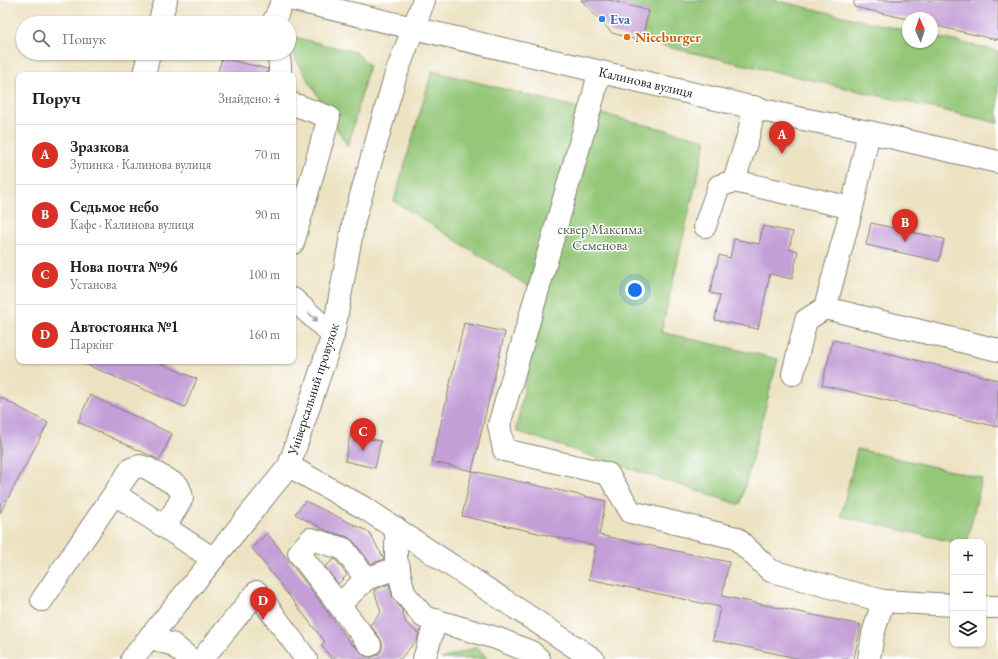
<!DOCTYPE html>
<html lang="uk">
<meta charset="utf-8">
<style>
:root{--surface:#fff;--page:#f6f6f6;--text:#202124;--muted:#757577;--line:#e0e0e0;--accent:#d93025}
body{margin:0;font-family:"EB Garamond",serif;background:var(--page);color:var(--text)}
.controls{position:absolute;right:12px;bottom:12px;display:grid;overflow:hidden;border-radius:8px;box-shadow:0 1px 3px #0004}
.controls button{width:36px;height:36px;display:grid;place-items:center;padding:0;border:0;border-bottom:1px solid var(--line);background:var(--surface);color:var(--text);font:20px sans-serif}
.compass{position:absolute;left:902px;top:12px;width:36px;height:36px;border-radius:50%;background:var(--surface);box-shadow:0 1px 3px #0004;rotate:357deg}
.you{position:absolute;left:635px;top:290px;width:14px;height:14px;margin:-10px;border:3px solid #fff;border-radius:50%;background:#1a73e8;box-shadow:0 0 0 6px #1a73e833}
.badge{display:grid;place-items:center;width:26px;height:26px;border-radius:50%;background:var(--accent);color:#fff;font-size:13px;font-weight:700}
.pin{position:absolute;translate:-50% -33px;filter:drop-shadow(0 1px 2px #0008)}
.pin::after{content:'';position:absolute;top:21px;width:14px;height:12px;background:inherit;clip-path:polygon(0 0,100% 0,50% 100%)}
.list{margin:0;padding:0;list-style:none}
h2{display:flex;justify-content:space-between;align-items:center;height:52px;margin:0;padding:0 16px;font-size:17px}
h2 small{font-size:13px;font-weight:400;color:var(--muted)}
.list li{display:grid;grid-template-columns:26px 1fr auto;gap:12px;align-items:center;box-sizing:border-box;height:60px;padding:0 16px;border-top:1px solid var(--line)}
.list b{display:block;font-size:15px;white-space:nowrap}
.list p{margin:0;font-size:13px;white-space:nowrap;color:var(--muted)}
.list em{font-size:13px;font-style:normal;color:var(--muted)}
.icon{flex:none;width:22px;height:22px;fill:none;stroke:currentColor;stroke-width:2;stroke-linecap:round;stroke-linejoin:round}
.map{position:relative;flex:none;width:998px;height:659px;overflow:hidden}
.search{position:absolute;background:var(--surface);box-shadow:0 1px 3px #0004;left:16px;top:16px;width:280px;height:44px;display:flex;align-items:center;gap:10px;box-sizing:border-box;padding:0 14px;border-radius:22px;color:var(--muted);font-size:15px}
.panel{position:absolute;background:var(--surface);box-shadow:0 1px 3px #0004;left:16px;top:72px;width:280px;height:292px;border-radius:8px}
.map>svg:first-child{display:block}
.green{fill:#94c778;stroke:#58724a}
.building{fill:#c39ed7}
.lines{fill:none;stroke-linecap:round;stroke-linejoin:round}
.minor-casing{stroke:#848070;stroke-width:24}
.major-casing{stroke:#848070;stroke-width:24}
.minor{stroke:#fff;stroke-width:22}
.major{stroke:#fff;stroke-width:22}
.oneway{stroke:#999}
.shop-dot{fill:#3f7fe0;stroke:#fff;stroke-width:1.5}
.food-dot{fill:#e8710a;stroke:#fff;stroke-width:1.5}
.labels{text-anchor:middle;stroke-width:3;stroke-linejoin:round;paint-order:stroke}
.shop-label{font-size:14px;font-weight:bold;fill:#366cbe;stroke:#fff;text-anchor:start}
.food-label{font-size:14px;font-weight:bold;fill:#c56008;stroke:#fff;text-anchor:start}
.street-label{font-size:14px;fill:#1c1c1c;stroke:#fff}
.park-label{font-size:14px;fill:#4c6041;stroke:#fff}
</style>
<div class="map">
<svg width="998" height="659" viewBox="0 0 998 659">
<rect width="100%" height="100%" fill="#fff"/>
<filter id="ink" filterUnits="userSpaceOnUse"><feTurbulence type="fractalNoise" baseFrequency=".025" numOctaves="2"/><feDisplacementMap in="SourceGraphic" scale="8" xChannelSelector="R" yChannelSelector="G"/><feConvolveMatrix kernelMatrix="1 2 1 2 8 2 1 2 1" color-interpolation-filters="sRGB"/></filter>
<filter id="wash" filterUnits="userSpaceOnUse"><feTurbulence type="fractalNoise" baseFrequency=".012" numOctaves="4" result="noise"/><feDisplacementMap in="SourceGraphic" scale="16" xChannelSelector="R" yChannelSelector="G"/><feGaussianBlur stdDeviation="0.9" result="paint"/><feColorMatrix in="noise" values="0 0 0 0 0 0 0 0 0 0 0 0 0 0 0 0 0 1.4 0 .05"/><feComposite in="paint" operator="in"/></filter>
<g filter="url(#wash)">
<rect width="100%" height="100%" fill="#ede3c3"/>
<g class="green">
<path d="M609,0h165l134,31v11h24v-6l66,15v72l-357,-82 8,-30z"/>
<path d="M294,37l61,15 14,13 -21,82 -56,-94z"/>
<path d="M432,71l274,69 -45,192 117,27 -38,146 -224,-74 26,-136 -148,-94z"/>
<path d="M857,449l125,29 -15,64h-14l-112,-26z"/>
<path d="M477,647l11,12h-47z"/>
</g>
<g id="blocks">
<g class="building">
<path d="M581,0h28l40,11 -8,30 -29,-8z"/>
<path d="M854,0h144v40l-66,-15v-7h-24v1l-54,-12z"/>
<path d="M222,58l46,11 -1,6h-50z"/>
<path d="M871,223l73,16 -5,22 -73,-16z"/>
<path d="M763,226l30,6 -4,17 9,2 -6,28 -22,-5 -12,55 -43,-9 5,-25 -10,-2 9,-38 11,3 4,-19 25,5z"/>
<path d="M464,323l41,9 -33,139 -40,-9z"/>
<path d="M833,340l165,40v47l-176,-42z"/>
<path d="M78,361h77l42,18 -12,28z"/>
<path d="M90,395l82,39 -12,26 -82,-38z"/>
<path d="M0,397l48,26 -48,90z"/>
<path d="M350,435l31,6 -6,27 -30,-7z"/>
<path d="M472,471l134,30 -7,34 130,27 -7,34 139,29 -7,34h-53l-88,-19 7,-33 -131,-28 7,-33 -134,-30z"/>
<path d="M305,501l64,31 15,27 -13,5 -17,-22 -6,-5 -21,-6 -32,-17z"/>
<path d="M267,533l53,68v1l33,44 1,-1 11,11 7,1 6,-2 4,-6v-6l-2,-5 -10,-13 11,-13 -7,-22 15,-6 3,12 10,14 4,13 13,11 -2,6 -17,19h-68l-11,-14 4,-3 -73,-94z"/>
<path d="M334,559l2,1 11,15 -9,9 -13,-17z"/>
</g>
</g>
</g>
<g filter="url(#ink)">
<use href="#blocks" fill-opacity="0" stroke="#848070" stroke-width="1"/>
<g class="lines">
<g class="minor-casing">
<g id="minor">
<path d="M159,23l7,-23"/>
<path d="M273,23l10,-23"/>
<path d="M278,53l2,12v10"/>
<path d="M599,72l-6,26 -94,327 5,25 104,24 23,38 105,26 35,33 112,30"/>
<path d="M144,75l5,-22"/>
<path d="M293,104l36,13 -36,126"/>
<path d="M734,181l118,27"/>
<path d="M705,226l14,-40 15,-5 15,-48 5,-26"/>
<path d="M293,299l40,36"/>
<path d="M825,308l173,42"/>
<path d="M793,374l13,-54 19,-12 27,-100 17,-76"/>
<path d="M289,466l77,43 227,150"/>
<path d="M115,494l98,65"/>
<path d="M396,528v30l8,35 20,24 72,21 35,14 8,7"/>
<path d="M42,600l89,-131 9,-3 7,2 31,18 3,7 1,5 -17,29"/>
<path d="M339,605l27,-26"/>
<path d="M983,607h15"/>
<path d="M151,635l11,7 10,2 18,15"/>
<path d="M370,645l-71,-92 12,-14 33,10 22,30 33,-12"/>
<path d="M132,659l157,-193 44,-131 21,-115 41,-143 29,-77"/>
<path d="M202,659l55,-67 49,67"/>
<path d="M424,659l12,-39"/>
<path d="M869,659l4,-25 10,-33 70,4"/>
</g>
</g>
<g class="major-casing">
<path id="major" d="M294,0l499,117 76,15 129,30"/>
</g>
<use href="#minor" class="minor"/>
<use href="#major" class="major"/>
</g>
<defs><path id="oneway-shaft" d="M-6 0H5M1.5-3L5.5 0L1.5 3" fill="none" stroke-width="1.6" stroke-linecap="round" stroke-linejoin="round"/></defs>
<use class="oneway" href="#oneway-shaft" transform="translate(313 317) rotate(42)"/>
</g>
<circle class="shop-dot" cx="602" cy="19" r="4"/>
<circle class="food-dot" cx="627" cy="37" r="4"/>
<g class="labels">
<g class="shop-label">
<text x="610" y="24">Eva</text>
</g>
<g class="food-label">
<text x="635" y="42">Niceburger</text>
</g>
<g class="street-label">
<text transform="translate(646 82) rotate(13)" y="5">Калинова вулиця</text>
<text transform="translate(313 389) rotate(-72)" y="5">Універсальний провулок</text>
</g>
<g class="park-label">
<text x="600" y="234">сквер Максима<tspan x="600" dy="16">Семенова</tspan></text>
</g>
</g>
</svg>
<div class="controls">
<button>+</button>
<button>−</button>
<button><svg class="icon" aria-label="layers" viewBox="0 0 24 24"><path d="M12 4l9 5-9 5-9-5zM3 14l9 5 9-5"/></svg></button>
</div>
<svg class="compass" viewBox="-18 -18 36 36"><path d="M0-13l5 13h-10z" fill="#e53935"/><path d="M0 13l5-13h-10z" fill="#757577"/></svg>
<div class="you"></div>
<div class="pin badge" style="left:782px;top:154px">A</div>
<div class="pin badge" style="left:905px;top:242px">B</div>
<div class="pin badge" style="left:363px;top:451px">C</div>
<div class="pin badge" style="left:263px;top:620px">D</div>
<div class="search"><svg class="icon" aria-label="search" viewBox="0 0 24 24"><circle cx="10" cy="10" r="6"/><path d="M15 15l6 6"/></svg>Пошук</div>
<section class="panel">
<h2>Поруч<small>Знайдено: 4</small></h2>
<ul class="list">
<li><span class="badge">A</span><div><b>Зразкова</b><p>Зупинка · Калинова вулиця</p></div><em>70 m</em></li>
<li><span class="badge">B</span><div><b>Седьмое небо</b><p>Кафе · Калинова вулиця</p></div><em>90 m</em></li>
<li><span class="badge">C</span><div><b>Нова почта №96</b><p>Установа</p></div><em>100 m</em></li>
<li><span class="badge">D</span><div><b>Автостоянка №1</b><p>Паркінг</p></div><em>160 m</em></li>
</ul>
</section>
</div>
